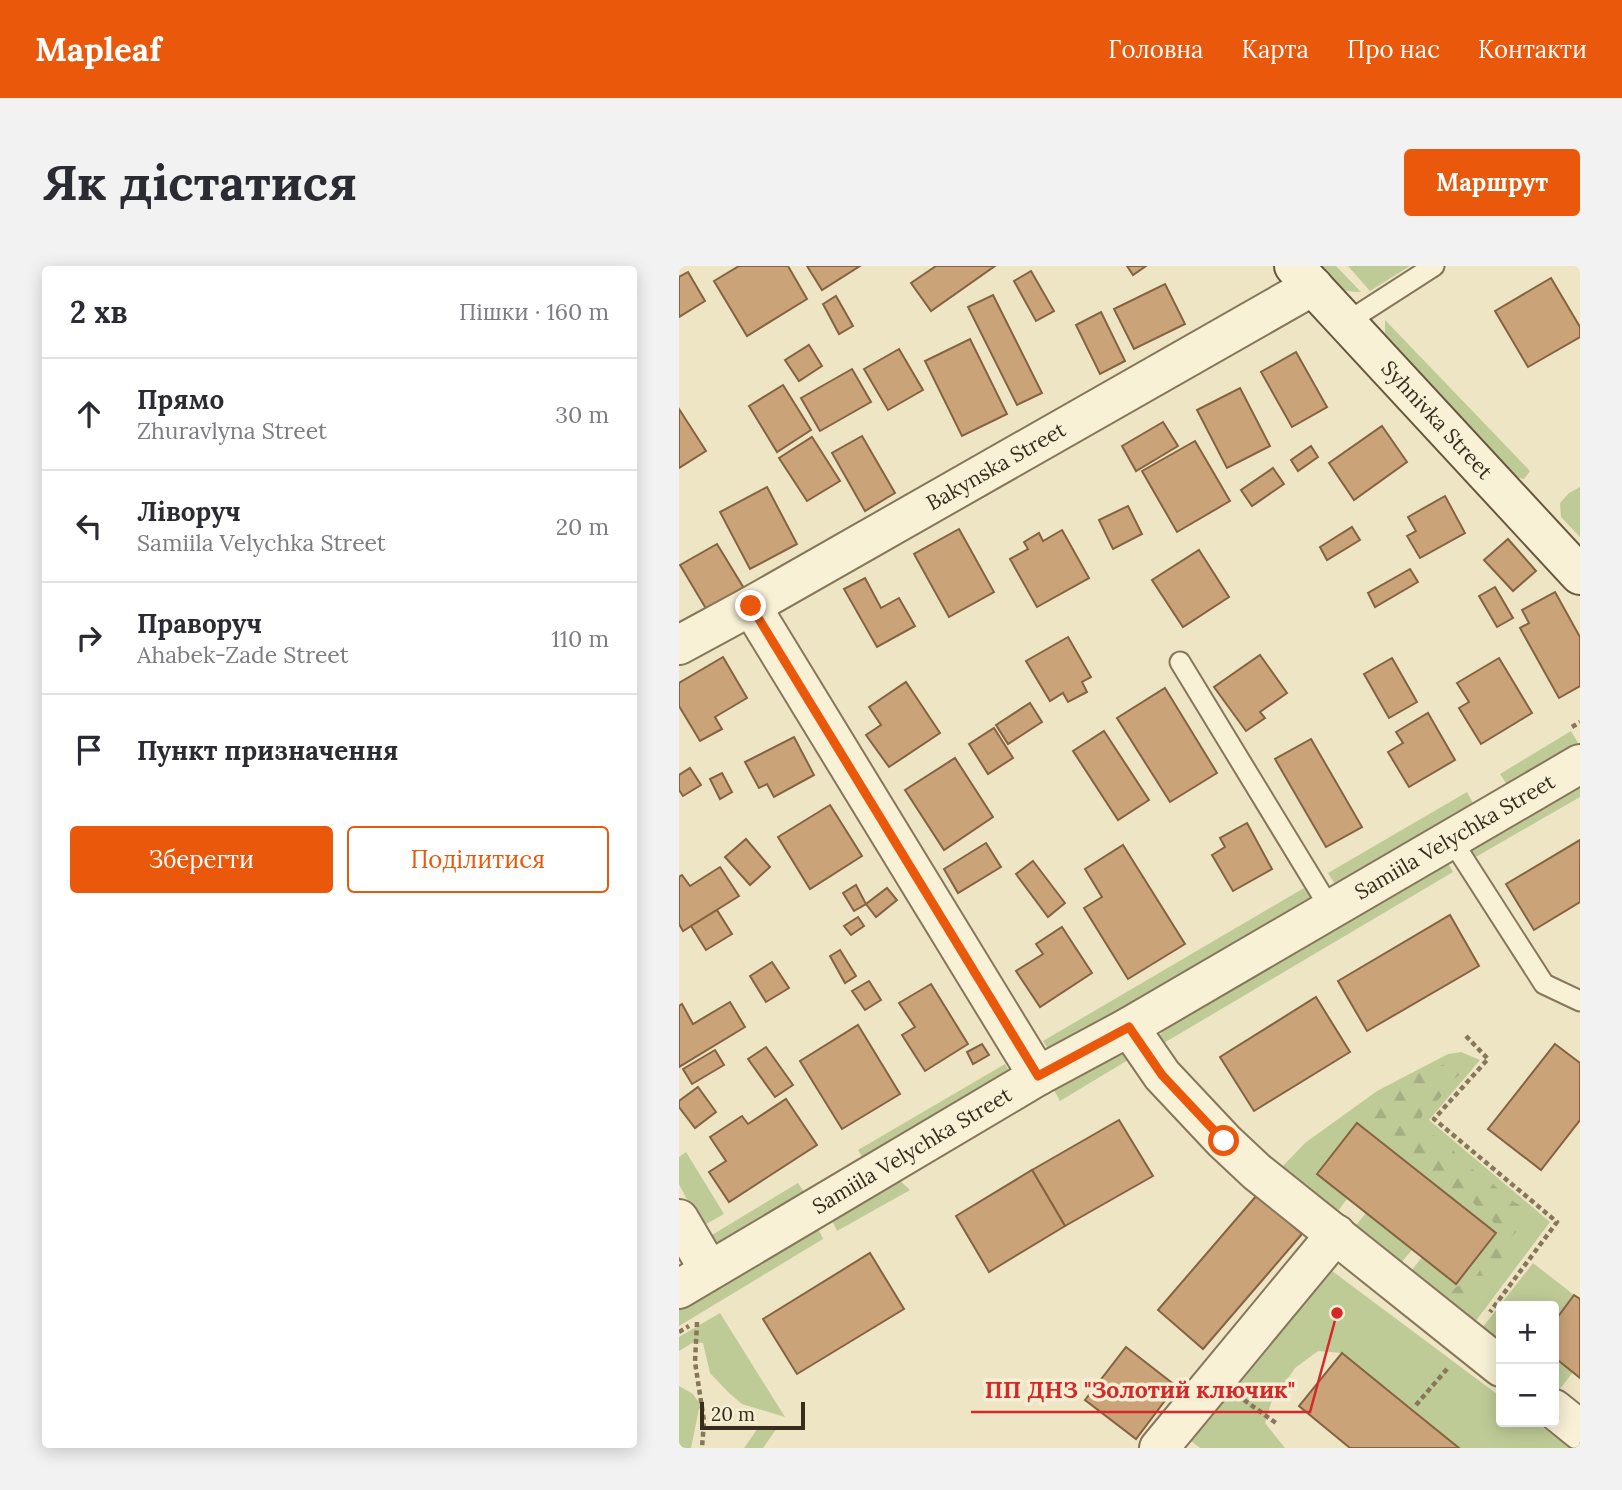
<!DOCTYPE html>
<html lang="uk">
<meta charset="utf-8">
<style>
:root{--surface:#fff;--page:#f2f2f3;--text:#2b2b33;--muted:#7c7c81;--line:#e1e1e2;--accent:#ea580c}
body{margin:0;font-family:Lora,serif;background:var(--page);color:var(--text)}
.controls{position:absolute;right:21px;bottom:21px;display:grid;overflow:hidden;border-radius:7px;box-shadow:0 4px 18px #0003}
.controls button{width:63px;height:63px;display:grid;place-items:center;padding:0;border:0;border-bottom:2px solid var(--line);background:var(--surface);color:var(--text);font:35px sans-serif}
.scale{position:absolute;left:21px;bottom:18px;width:105px;box-sizing:border-box;padding-left:7px;border:4px solid #372c1e;border-top:0;font-size:19px;line-height:24px;white-space:nowrap;color:#372c1e;-webkit-text-stroke:5px #f5eed2;paint-order:stroke}
.stop{position:absolute;width:21px;height:21px;margin:-16px;border:5px solid #ea580c;border-radius:50%;background:#fff}
.stop.end{background:#ea580c;border-color:#fff;box-shadow:0 2px 7px #0008}
.list{margin:0;padding:0;list-style:none}
h2{display:flex;justify-content:space-between;align-items:center;height:91px;margin:0;padding:0 28px;font-size:30px}
h2 small{font-size:23px;font-weight:400;color:var(--muted)}
.list li{display:grid;grid-template-columns:46px 1fr auto;gap:21px;align-items:center;box-sizing:border-box;height:112px;padding:0 28px;border-top:2px solid var(--line)}
.list b{display:block;font-size:26px;white-space:nowrap}
.list p{margin:0;font-size:23px;white-space:nowrap;color:var(--muted)}
.list em{font-size:23px;font-style:normal;color:var(--muted)}
.actions{display:flex;gap:14px;padding:21px 28px}
.actions a{flex:1;padding:16px 0;border:2px solid var(--accent);border-radius:7px;text-align:center;font-size:24px;color:var(--accent)}
.actions .main{background:var(--accent);color:#fff}
.icon{flex:none;width:38px;height:38px;fill:none;stroke:currentColor;stroke-width:2;stroke-linecap:round;stroke-linejoin:round}
.map{position:relative;flex:none;width:901px;height:1182px;overflow:hidden;border-radius:7px}
header{display:flex;align-items:center;gap:42px;box-sizing:border-box;height:98px;padding:0 35px;background:var(--accent);color:#fff}
header strong{font-size:33px}
nav{display:flex;gap:38px;margin-inline-start:auto;font-size:24px}
.intro{display:flex;align-items:center;justify-content:space-between;box-sizing:border-box;height:168px;padding:0 42px}
h1{margin:0;font-size:49px}
.button{padding:18px 32px;border-radius:7px;background:var(--accent);color:#fff;font-size:24px;font-weight:700}
main{display:flex;gap:42px;padding:0 42px}
aside{flex:1;background:var(--surface);border-radius:7px;box-shadow:0 4px 18px #0003}
.map>svg:first-child{display:block}
.green{fill:#bfcb97}
.forest{fill:url(#forest-firs)}
.building{fill:#caa379;stroke:#856340;stroke-width:2}
.lines{fill:none;stroke-linecap:round;stroke-linejoin:round}
.lane-casing{stroke:#87765a;stroke-width:23}
.street-casing{stroke:#87765a;stroke-width:42}
.secondary-casing{stroke:#68573d;stroke-width:42}
.path{stroke:#87765a;stroke-width:4.5;stroke-dasharray:5 3.5;stroke-linecap:butt}
.lane{stroke:#f8f1d6;stroke-width:19}
.street{stroke:#f8f1d6;stroke-width:38}
.secondary{stroke:#f8f1d6;stroke-width:38}
.route{stroke:#ea580c;stroke-width:9}
.labels{text-anchor:middle;stroke-width:7;stroke-linejoin:round;paint-order:stroke}
.street-label{font-size:21px;fill:#372c1e;stroke:#f5eed2}
.leader{fill:none;stroke:#d62828;stroke-width:2.5}
.callout-dot{fill:#d62828;stroke:#f5eed2;stroke-width:2.5}
.callout-label{font-size:23px;text-anchor:middle;font-weight:bold;fill:#d62828;stroke:#f5eed2;stroke-width:7;stroke-linejoin:round;paint-order:stroke}
</style>
<header>
<strong>Mapleaf</strong>
<nav><a>Головна</a><a>Карта</a><a>Про нас</a><a>Контакти</a></nav>
</header>
<div class="intro"><h1>Як дістатися</h1><a class="button">Маршрут</a></div>
<main>
<aside>
<h2>2 хв<small>Пішки · 160 m</small></h2>
<ul class="list">
<li><svg class="icon" aria-label="ahead" viewBox="0 0 24 24"><path d="M12 20V5M6 11l6-6 6 6"/></svg><div><b>Прямо</b><p>Zhuravlyna Street</p></div><em>30 m</em></li>
<li><svg class="icon" aria-label="left" viewBox="0 0 24 24"><path d="M17 20v-9H6M10 6l-5 5 5 5"/></svg><div><b>Ліворуч</b><p>Samiila Velychka Street</p></div><em>20 m</em></li>
<li><svg class="icon" aria-label="right" viewBox="0 0 24 24"><path d="M7 20v-9h11M14 6l5 5-5 5"/></svg><div><b>Праворуч</b><p>Ahabek-Zade Street</p></div><em>110 m</em></li>
<li><svg class="icon" aria-label="arrive" viewBox="0 0 24 24"><path d="M6 21V4h12l-3 4 3 4H6"/></svg><div><b>Пункт призначення</b></div></li>
</ul>
<div class="actions"><a class="main">Зберегти</a><a>Поділитися</a></div>
</aside>
<div class="map">
<svg width="901" height="1182" viewBox="0 0 901 1182">
<defs>
<pattern id="forest-firs" width="22" height="20" patternUnits="userSpaceOnUse" patternTransform="scale(1.75)"><rect width="22" height="20" fill="#bfcb97"/><path d="M5 1l3.5 6h-7zM16 11l3.5 6h-7z" fill="#a5ae82"/></pattern>
</defs>
<rect width="100%" height="100%" fill="#ede5c3"/>
<g class="green">
<path d="M631,0h26l25,26c-28,-1 -33,-7 -51,-26z"/>
<path d="M669,0h62l-40,25z"/>
<path d="M706,54l145,151 -6,8 -8,-2 -131,-144z"/>
<path d="M901,221v50l-19,-20 -1,-14 9,-10z"/>
<path d="M892,465l7,12 -70,43 -8,-12z"/>
<path d="M901,516v15l-106,61 -8,-9z"/>
<path d="M788,526l7,13 -138,81 -8,-13z"/>
<path d="M768,595l6,11 -262,155 -29,17 -3,-1 1,-8 5,-6 159,-97z"/>
<path d="M625,622l8,13 -261,152 -8,-12z"/>
<path d="M782,786l19,8 -51,60 121,102 -75,100 -66,-48 13,-17 34,27 40,-52 -138,-109 -41,51 30,25 -12,16 -53,-43v-5l23,-24 72,-52 71,-37z"/>
<path d="M432,788c7,0 13,-1 17,6l-68,41 -6,-11z"/>
<path d="M326,798l6,10 -147,86 -6,-10z"/>
<path d="M7,886l38,62 -23,13 -22,-43v-27z"/>
<path d="M220,914l11,10 -73,41 -5,-11z"/>
<path d="M119,917l6,9 -77,47 -8,5 -12,-6z"/>
<path d="M687,947l46,37 -13,15 -46,-36z"/>
<path d="M139,962l5,11 -144,87v-18z"/>
<path d="M854,997l41,32 -20,27v-16h-53v37l-19,-15z"/>
<path d="M645,999l177,132v25h34l36,26h-112l-117,-95 -24,-2 -23,17 -24,35 -6,20 20,25h-85l-14,-11z"/>
<path d="M41,1047l65,104 -43,-13 -13,-11 -19,-20 -7,-30 -9,-1 -15,9v-14z"/>
<path d="M875,1091l19,15 -13,17 -6,-5z"/>
<path d="M0,1120l14,8 7,10 -9,44h-12z"/>
<path d="M88,1160l10,2 -14,20h-19l14,-20z"/>
</g>
<path class="forest" d="M773,796l5,1 7,5 -3,6 -6,4 -16,21 -16,12 -3,12 6,7 16,11 11,9 10,13 20,13 31,26 7,4 7,11c-5,8 -18,20 -21,27 -12,28 -10,48 -44,61l-10,-5 -5,-8 29,-17 18,-34 2,-14 -6,-8 -21,-19 -26,-13 -16,-14 -18,-23 -9,-8 -37,-19 -2,-11 6,-9 18,-8 36,-24z"/>
<g class="building">
<path d="M60,0h49l19,33 -60,37 -33,-55z"/>
<path d="M128,0h53l-38,24z"/>
<path d="M257,0h59l-64,45 -20,-28z"/>
<path d="M448,0h19l-13,9z"/>
<path d="M352,5l23,40 -18,10 -22,-40z"/>
<path d="M9,6l17,29 -26,16v-40z"/>
<path d="M872,12l29,49v10l-52,30 -33,-56z"/>
<path d="M486,18l20,40 -51,25 -20,-40z"/>
<path d="M314,29l49,98 -25,12 -49,-98z"/>
<path d="M157,30l17,30 -14,8 -16,-30z"/>
<path d="M422,46l24,49 -25,13 -24,-49z"/>
<path d="M291,73l37,75 -45,22 -37,-75z"/>
<path d="M130,79l13,21 -23,15 -14,-21z"/>
<path d="M220,83l24,41 -35,20 -24,-41z"/>
<path d="M617,86l31,55 -35,20 -31,-55z"/>
<path d="M173,103l19,33 -51,29 -19,-33z"/>
<path d="M104,119l28,45 -34,22 -28,-46z"/>
<path d="M561,122l30,58 -43,22 -30,-58z"/>
<path d="M0,143l27,42 -27,17z"/>
<path d="M484,156l15,24 -42,25 -14,-25z"/>
<path d="M703,160l25,36 -53,38 -25,-37z"/>
<path d="M183,170l33,57 -30,18 -33,-58z"/>
<path d="M133,171l28,44 -33,20 -28,-43z"/>
<path d="M516,175l35,60 -53,31 -35,-61z"/>
<path d="M632,180l7,11 -20,14 -7,-11z"/>
<path d="M594,202l11,16 -32,22 -11,-16z"/>
<path d="M88,221l30,57 -47,25 -30,-57z"/>
<path d="M766,230l20,37 -45,25 -13,-22 9,-5 -8,-14z"/>
<path d="M449,240l14,28 -29,15 -14,-29z"/>
<path d="M673,261l8,13 -33,20 -7,-13z"/>
<path d="M280,263l35,63 -45,25 -35,-63z"/>
<path d="M383,264l27,48 -52,29 -27,-48 18,-10 -4,-7 15,-9 4,8z"/>
<path d="M829,273l28,32 -23,20 -29,-31z"/>
<path d="M38,278l28,46 -37,22 -28,-47z"/>
<path d="M520,284l30,47 -46,30 -31,-47z"/>
<path d="M731,303l8,13 -43,25 -7,-14z"/>
<path d="M186,312l16,30 18,-10 16,28 -38,21 -33,-58z"/>
<path d="M816,321l18,31 -16,9 -18,-31z"/>
<path d="M876,326l25,45v49l-21,12 -39,-70 9,-5 -7,-13z"/>
<path d="M389,371l23,40 -9,5 5,10 -19,10 -5,-9 -13,8 -24,-40z"/>
<path d="M581,389l27,38 -27,19 5,6 -19,13 -32,-44z"/>
<path d="M44,391l24,41 -32,19 7,12 -22,12 -21,-35v-23z"/>
<path d="M713,392l25,44 -28,16 -25,-44z"/>
<path d="M820,392l33,55 -51,31 -22,-36 10,-6 -12,-19z"/>
<path d="M227,416l34,51 -51,34 -23,-32 15,-10 -12,-18z"/>
<path d="M486,422l52,85 -47,29 -53,-84z"/>
<path d="M351,437l12,19 -34,22 -12,-19z"/>
<path d="M749,447l27,47 -46,27 -21,-35 15,-9 -7,-11z"/>
<path d="M315,462l19,30 -25,16 -19,-30z"/>
<path d="M425,465l45,69 -31,20 -45,-69z"/>
<path d="M115,471l20,38 -40,22 -7,-13 -8,4 -14,-26z"/>
<path d="M632,473l51,88 -36,20 -51,-88z"/>
<path d="M276,492l38,59 -49,33 -39,-60z"/>
<path d="M11,502l11,17 -18,11 -4,-6v-15z"/>
<path d="M43,507l10,19 -12,7 -10,-20z"/>
<path d="M151,539l32,51 -52,33 -32,-52z"/>
<path d="M568,557l25,46 -39,22 -21,-36 13,-8 -5,-9z"/>
<path d="M67,573l24,28 -20,18 -25,-28z"/>
<path d="M901,574v62l-46,28 -28,-46z"/>
<path d="M307,577l15,24 -43,26 -14,-24z"/>
<path d="M444,579l62,99 -57,35 -44,-71 18,-11 -17,-28z"/>
<path d="M354,595l32,42 -17,14 -32,-43z"/>
<path d="M41,601l19,29 -56,35 -4,-7v-47l3,-2 8,11z"/>
<path d="M177,619l10,19 -12,7 -11,-18z"/>
<path d="M208,622l10,12 -21,17 -10,-13z"/>
<path d="M38,644l15,24 -26,16 -15,-24z"/>
<path d="M771,649l29,51 -112,65 -29,-50z"/>
<path d="M179,651l6,9 -13,9 -7,-9z"/>
<path d="M383,661l30,46 -52,34 -24,-36 27,-17 -7,-10z"/>
<path d="M161,684l16,26 -11,7 -15,-27z"/>
<path d="M93,696l17,26 -23,14 -16,-26z"/>
<path d="M190,715l12,19 -16,10 -13,-19z"/>
<path d="M252,718l37,60 -43,27 -23,-36 13,-8 -16,-24z"/>
<path d="M637,731l34,55 -96,59 -34,-54z"/>
<path d="M51,736l15,25 -66,40v-61l3,-2 11,20z"/>
<path d="M179,759l42,69 -58,35 -42,-68z"/>
<path d="M303,778l7,11 -16,9 -6,-12z"/>
<path d="M876,778l25,19v57l-39,50 -53,-41z"/>
<path d="M87,781l27,38 -18,12 -27,-38z"/>
<path d="M36,784l9,15 -32,19 -9,-15z"/>
<path d="M19,821l18,25 -21,16 -16,-21v-6z"/>
<path d="M107,833l31,46 -88,57 -20,-30 17,-11 -16,-24 32,-21 6,8z"/>
<path d="M440,854l34,56 -88,50 -33,-56z"/>
<path d="M678,857l139,110 -40,51 -139,-110z"/>
<path d="M353,904l33,56 -76,46 -33,-56z"/>
<path d="M578,929l45,39 -99,115 -45,-39z"/>
<path d="M191,987l34,56 -107,65 -34,-55z"/>
<path d="M895,1029l6,4v79l-26,-21v-35z"/>
<path d="M447,1081l50,39 -40,53 -51,-39z"/>
<path d="M663,1087l70,57 47,38h-109l-51,-42z"/>
</g>
<g class="lines">
<g class="lane-casing">
<g id="lane">
<path d="M668,56l87,-56"/>
<path d="M501,396l151,248"/>
<path d="M772,573l93,145 36,17"/>
</g>
</g>
<g class="street-casing">
<g id="street">
<path d="M72,340l287,470"/>
<path id="s1" d="M0,379l72,-39 562,-320"/>
<path d="M450,761l33,48 62,66 33,31 244,195"/>
<path d="M0,953l30,51"/>
<path id="s2" d="M0,1023l359,-213 91,-49 451,-263"/>
<path d="M875,1143l26,21"/>
<path d="M480,1182l177,-214"/>
</g>
</g>
<g class="secondary-casing">
<g id="secondary">
<path id="s3" d="M615,0l286,309"/>
</g>
</g>
<g class="path">
<path d="M893,461l8,-5"/>
<path d="M787,770l22,23 -54,60 123,103 -67,90"/>
<path d="M18,1056l-2,40 9,59 -2,27"/>
<path d="M0,1066l10,-6"/>
<path d="M565,1134l32,23"/>
<path d="M737,1139l31,-36"/>
</g>
<use href="#lane" class="lane"/>
<use href="#street" class="street"/>
<use href="#secondary" class="secondary"/>
</g>
<g class="lines">
<path class="route" d="M72,340l287,470 91,-49 33,48 62,66"/>
</g>
<g class="labels">
<g class="street-label">
<text dy="7" stroke="none"><textPath href="#s3" startOffset="210">Syhnivka Street</textPath></text>
<text dy="7" stroke="none"><textPath href="#s1" startOffset="364">Bakynska Street</textPath></text>
<text dy="7" stroke="none"><textPath href="#s2" startOffset="898">Samiila Velychka Street</textPath></text>
<text dy="7" stroke="none"><textPath href="#s2" startOffset="271">Samiila Velychka Street</textPath></text>
</g>
</g>
<path class="leader" d="M658 1047L631 1146H292"/>
<circle class="callout-dot" cx="658" cy="1047" r="7"/>
<g class="callout-label">
<text x="461" y="1132">ПП ДНЗ "Золотий ключик"</text>
</g>
</svg>
<div class="controls">
<button>+</button>
<button>−</button>
</div>
<div class="scale">20 m</div>
<div class="stop" style="left:545px;top:875px"></div>
<div class="stop end" style="left:72px;top:340px"></div>
</div>
</main>
